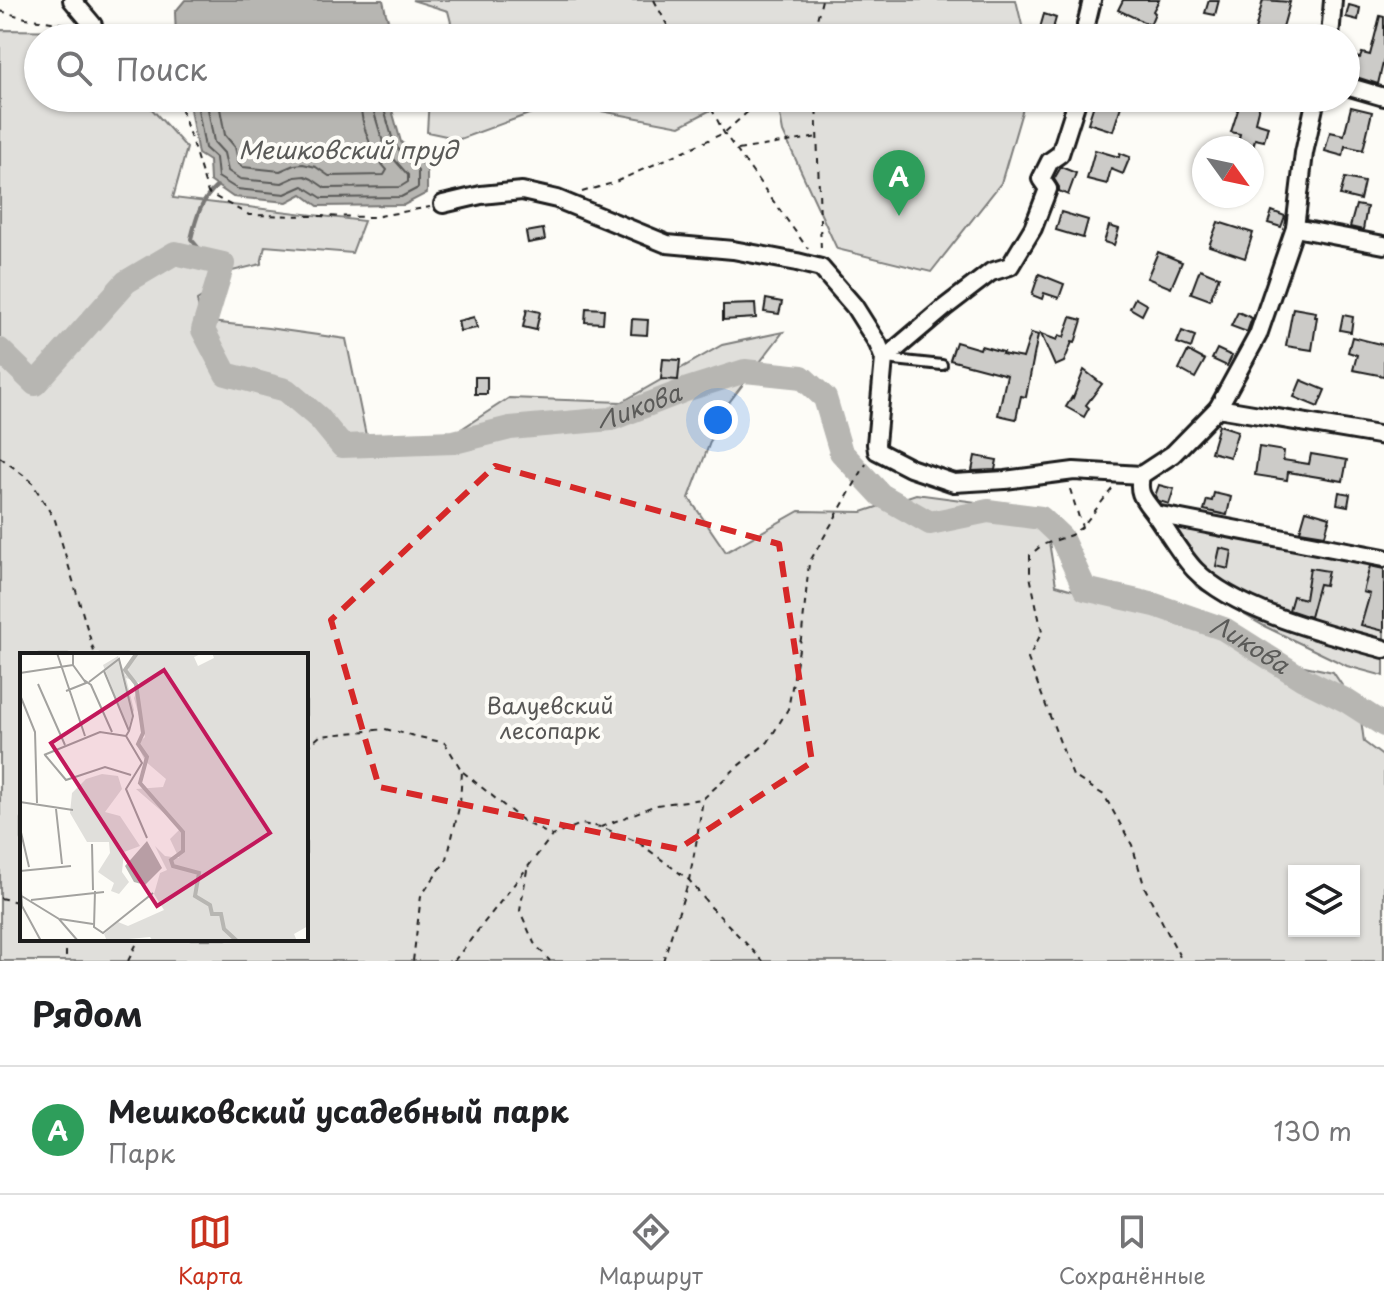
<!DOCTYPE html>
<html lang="ru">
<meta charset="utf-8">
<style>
:root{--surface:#fff;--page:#f2f2f2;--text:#202124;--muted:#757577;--line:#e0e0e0;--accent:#c8321e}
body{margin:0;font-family:"Playpen Sans",sans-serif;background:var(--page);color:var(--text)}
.controls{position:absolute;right:24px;bottom:24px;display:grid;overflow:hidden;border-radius:0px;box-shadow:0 2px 6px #0004}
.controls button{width:72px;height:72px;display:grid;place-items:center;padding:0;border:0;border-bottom:2px solid var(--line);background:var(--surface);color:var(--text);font:40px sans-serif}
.compass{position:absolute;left:1192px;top:136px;width:72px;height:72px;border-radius:50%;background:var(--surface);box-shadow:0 2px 6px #0004;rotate:123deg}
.you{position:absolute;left:718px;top:420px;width:28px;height:28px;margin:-20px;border:6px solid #fff;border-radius:50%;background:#1a73e8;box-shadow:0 0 0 12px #1a73e833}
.badge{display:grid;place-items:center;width:52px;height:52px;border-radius:50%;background:var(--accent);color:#fff;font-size:26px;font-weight:700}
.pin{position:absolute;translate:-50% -66px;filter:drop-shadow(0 2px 4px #0008)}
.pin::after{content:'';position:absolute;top:42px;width:28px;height:24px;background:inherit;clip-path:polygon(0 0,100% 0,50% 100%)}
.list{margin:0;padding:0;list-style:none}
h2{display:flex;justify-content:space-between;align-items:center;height:104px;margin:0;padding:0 32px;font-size:34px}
h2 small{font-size:26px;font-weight:400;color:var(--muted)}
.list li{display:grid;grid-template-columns:52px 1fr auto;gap:24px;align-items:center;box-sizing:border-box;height:128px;padding:0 32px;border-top:2px solid var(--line)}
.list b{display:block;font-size:30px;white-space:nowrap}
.list p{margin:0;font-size:26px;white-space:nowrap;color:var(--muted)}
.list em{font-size:26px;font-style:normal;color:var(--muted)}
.icon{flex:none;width:44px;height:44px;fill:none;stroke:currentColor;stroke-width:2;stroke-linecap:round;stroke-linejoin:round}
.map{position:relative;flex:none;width:1384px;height:961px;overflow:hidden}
.search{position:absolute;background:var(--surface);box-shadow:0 2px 6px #0004;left:24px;right:24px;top:24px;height:88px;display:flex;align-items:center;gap:20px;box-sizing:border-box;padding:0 28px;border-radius:44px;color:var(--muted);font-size:30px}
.sheet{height:232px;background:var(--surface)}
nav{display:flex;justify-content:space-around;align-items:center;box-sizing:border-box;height:112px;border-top:2px solid var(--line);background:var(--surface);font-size:22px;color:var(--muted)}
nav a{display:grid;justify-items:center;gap:4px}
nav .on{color:var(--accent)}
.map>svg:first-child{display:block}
.green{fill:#e0dfdb;stroke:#7e7e7c;stroke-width:2;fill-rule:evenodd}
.water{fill:#b7b6b2;stroke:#797876;stroke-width:2}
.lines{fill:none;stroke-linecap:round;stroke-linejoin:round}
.shore{stroke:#5a5a58;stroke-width:2}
.stream{stroke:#797876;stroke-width:4}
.river{stroke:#b7b6b2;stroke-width:24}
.building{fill:#cccbc8;stroke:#1c1c1c;stroke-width:2}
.lane-casing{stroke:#1c1c1c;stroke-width:14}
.street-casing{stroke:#1c1c1c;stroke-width:22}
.path{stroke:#1c1c1c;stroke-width:2;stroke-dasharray:6 6;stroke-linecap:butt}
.lane{stroke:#fdfcf7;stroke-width:8}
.street{stroke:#fdfcf7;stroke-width:16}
.marked{fill:none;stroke:#d62828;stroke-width:6;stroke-dasharray:16 10;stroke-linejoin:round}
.labels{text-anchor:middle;stroke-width:8;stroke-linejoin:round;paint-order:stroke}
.park-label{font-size:22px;fill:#575655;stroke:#fdfcf7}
.water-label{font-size:24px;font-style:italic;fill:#5a5a58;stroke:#fdfcf7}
.inset-river{fill:none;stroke:#b7b6b2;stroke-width:4}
.inset-road{fill:none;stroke:#a3a29f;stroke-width:2}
.view{fill:#c2185b;fill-opacity:0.15;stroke:#c2185b;stroke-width:4}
.inset-edge{fill:none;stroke:#1c1c1c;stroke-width:4}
</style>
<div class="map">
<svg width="1384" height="961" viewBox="0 0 1384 961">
<rect width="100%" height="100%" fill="#fdfcf7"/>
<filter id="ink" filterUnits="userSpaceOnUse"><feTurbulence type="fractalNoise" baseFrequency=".0125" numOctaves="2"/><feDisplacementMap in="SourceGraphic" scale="16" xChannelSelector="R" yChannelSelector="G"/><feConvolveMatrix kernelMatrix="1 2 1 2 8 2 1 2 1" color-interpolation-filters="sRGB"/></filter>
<g filter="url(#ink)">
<g class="green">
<path d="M412,0h604l9,38h-570l-7,-27z"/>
<path d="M0,30l82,1 6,7h-50v60h104l45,50 -14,50 191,23 -12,32 -87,-7 -4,18 -29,7 -7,12 -28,17 4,21 67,7 78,11 23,111 66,-4 74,-48 113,4 100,-57 61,-13 -62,81 -32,85 37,54 73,-41 63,1 54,-18 128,17 12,74 55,16 70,15 85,42 67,14 27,40 4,30 20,15v204h-1384zM22,655h284v284h-284zM1294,871h60v60h-60z"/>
<path d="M429,98h305l-54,28 -121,-23 -99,36 -33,-7z"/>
<path d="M777,98h249l-25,85 -70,89 -94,-23 -54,-117z"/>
<path d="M1172,518l212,42v116l-37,-10 -83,-40 -67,-39 -37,-47z"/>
</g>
<g class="water">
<path d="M185,0h198l3,14 9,24h-219l-1,-26z"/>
<path d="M188,98h209l-7,5 11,39 15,14 11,13v24l-23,12 -86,1 -16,-12 -15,8 -54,-5 -23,-16 -1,-20 -11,-7z"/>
</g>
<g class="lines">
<g class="shore">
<path d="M196,98l9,50 11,10 2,19 19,12 48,5 18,-8 19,12 79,-1 17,-9v-17l-24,-27 -11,-38 1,-8"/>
<path d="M206,98l8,44 10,11 4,18 12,8 42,4 13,-6 10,-1 7,3 13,9 75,-1 8,-5v-7l-23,-26 -12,-40v-11"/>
<path d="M218,98l7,37 10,12 4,17 4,3 37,4 14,-6 9,-1 13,3 13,9 55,-1 3,-5c-16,-16 -28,-50 -26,-72"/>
</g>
<path class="stream" d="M208,259l-17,-20c5,-21 10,-39 26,-53"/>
<path class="river" id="s1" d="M0,350l35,34 91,-102 49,-29 48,11 -20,66 23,44 60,16 33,28 23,28 112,-4 56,-14 101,-9 77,-30 57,-18 57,6 23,21 16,54 40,43 49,28 58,-12 53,7 20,19 24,52 70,16 69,24 79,50 42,21 39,25"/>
</g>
<g class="building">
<path d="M1123,0h36l-6,11 2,2 -5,12 -32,-15z"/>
<path d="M1209,0h10l-4,15 -10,-2z"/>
<path d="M1263,0l27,2 -10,36h-27z"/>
<path d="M1349,5l11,3 -2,12 -12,-3z"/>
<path d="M1044,14l12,4 -4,14 -12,-4z"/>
<path d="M1380,16l4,1v42l-6,25 -22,-7 1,-7 -6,-2 3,-11 6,1 2,-5 8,2z"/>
<path d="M1096,98h11l15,5 -9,28 -25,-8z"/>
<path d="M1207,98h54l-6,24 13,4 -4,15 -9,-2 -2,9h-16l3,-14 -9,-2 7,-22 -31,-8z"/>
<path d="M1351,107l21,5 -9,38 -18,-4 -2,10 -18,-5 5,-19 14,3z"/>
<path d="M1095,150l24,7 1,-4 10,4 -7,17 -12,-5 -4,15 -20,-5z"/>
<path d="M1061,167l15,6 -8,22 -9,-4v-4l-5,-8z"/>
<path d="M1345,178l19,4 -4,18 -20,-5z"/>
<path d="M1356,205l11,2 -4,23 -13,-3z"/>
<path d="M1272,211l13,5 -4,11 -13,-4z"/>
<path d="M1061,212l27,8 -5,18 -27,-8z"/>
<path d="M1218,222l35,11 -8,25 -36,-12z"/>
<path d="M1109,226l10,3 -5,16 -10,-3z"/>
<path d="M543,229l2,11 -17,3 -2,-11z"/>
<path d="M1158,252l24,10 -11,26 -24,-10z"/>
<path d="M1200,269l19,8 -9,23 -19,-7z"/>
<path d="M1039,274l25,10 -5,14 -15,-5 -2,6 -10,-4z"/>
<path d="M1135,298l12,7 -5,10 -12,-7z"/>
<path d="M766,299l16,3 -3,12 -15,-2z"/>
<path d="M755,304l1,14 -33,2v-15z"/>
<path d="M586,308l18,1 -1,14 -18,-1z"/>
<path d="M1293,308l23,4 -1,5h2l-5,33 -26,-4z"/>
<path d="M527,309l13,3 -4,18 -13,-3z"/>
<path d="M1238,312l14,6 -5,14 -16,-6z"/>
<path d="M1343,315l10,2 -2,15 -11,-2z"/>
<path d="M474,317l3,11 -17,3 -2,-10z"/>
<path d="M1071,317l11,3 -7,23 -3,-1 -8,20 -9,4 -14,-32 16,6 2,-5 5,2z"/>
<path d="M632,319l16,1 -1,15 -16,-1z"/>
<path d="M1182,331l13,5 -4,12 -14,-5z"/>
<path d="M1031,333l7,2 -12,62 -5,-1 -5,23 -18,-4 9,-40 -57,-15 6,-18 24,7 1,-3 22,6 -1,2 21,4z"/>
<path d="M1352,337l32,8v31l-31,-6 4,-15 -9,-3z"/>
<path d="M1217,349l15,7 -5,10 -15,-7z"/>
<path d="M1188,351l17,9 -10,18 -16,-9z"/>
<path d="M663,359l17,1 -2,20 -17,-1z"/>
<path d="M1084,370l18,14 -16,21 3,3 -5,9 -18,-10 6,-10 1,1z"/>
<rect x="475" y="377" width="12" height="17"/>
<path d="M1301,380l24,10 -7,17 -24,-10z"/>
<path d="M1219,425l19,6 -8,26 -19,-5z"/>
<path d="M1259,447l25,4 -1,9 26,4 2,-10 36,6 -4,21 -55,-9 -1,8 -32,-5z"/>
<path d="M975,456l22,4 -2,10 -23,1z"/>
<path d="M1159,485l15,4 -5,15 -10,-3 -4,-5z"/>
<path d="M1339,492l11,2 -2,12 -11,-2z"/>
<path d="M1214,493l17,4 -4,18 -23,-5 3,-10 5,1z"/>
<path d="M1306,510l24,7 -5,18 -25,-4z"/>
<path d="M1220,548l12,3 -3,18 -13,-3z"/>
<path d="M1370,566l14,3v62l-23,-6 9,-31 -7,-2z"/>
<path d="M1310,568l18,3 -3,14 -6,-1 -9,33 -21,-7 4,-14 12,3z"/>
</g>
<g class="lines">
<g class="lane-casing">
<path id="lane" d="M885,359l57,6"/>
</g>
<g class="street-casing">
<g id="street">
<path d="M72,0l21,25"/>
<path d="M1089,38l-3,-13 6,-25"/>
<path d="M1330,38l3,-38"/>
<path d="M1346,86l38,11"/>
<path d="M443,204l38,-9 41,-4 35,8 110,45 66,6 64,12 24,6 33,38 24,38 6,15 -8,85 1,7 33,17 44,15 51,-3 69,-9 67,4 32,-21 45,-46 40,-73 37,-107 9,-75 12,-55"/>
<path d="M1295,228l89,17"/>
<path d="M884,359l60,-51 47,-36 19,-6 23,-38 15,-39 -7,-10 9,-18 10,-7 18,-56"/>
<path d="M1218,408l166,28"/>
<path d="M1141,475c-4,20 3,24 14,39l229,44"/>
<path d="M1155,514c13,18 25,40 40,56 41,42 134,64 189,79"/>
</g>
</g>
<g class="path">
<path d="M654,0l20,38"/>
<path d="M0,11l26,7 45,7"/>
<path d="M108,31l18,7"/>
<path d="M805,38l11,-15 6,-23"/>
<path d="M815,38l1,-14"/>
<path d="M178,98l30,95 41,22 125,2 56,-10"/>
<path d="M706,98l18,35 84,116"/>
<path d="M816,98l5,153"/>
<path d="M738,150l80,-13"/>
<path d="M582,192l31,-9 111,-50 39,-35"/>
<path d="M0,457l31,24 24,39 40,135"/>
<path d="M1070,489l12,38"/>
<path d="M1112,489l-30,38 -11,8 -29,10 -12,10v21l12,56 -14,27 45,117 31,19 28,50 13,43 37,73"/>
<path d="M306,748l14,-12 65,-7 60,14 17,28 -2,32 -13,56 -26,37 -8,65"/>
<path d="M463,772l61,50 27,13"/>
<path d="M601,827l55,-22 46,-6"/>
<path d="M527,870l-7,41 14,32 16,18"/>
<path d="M0,898l22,5"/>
<path d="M66,939v22"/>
<path d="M128,961l11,-22"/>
<path d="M454,961l98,-125 29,-12 20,3 37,15 51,38 21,26 53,55"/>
<path d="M663,961l26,-81 7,-36 7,-45 35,-33 30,-24 20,-33 14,-76 7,-70 57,-99"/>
</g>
<use href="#lane" class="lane"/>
<use href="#street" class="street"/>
</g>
</g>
<path class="marked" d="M495,466l284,78 33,218 -134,87 -299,-62 -48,-167z"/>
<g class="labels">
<g class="park-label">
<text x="550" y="714">Валуевский<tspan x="550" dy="25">лесопарк</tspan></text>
</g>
<g class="water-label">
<text x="348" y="159">Мешковский пруд</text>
<text dy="8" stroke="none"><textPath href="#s1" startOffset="854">Ликова</textPath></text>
<text dy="8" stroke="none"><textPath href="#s1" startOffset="1598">Ликова</textPath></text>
</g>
</g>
<g transform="translate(20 653)">
<rect width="288" height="288" fill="#fdfcf7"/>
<path d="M114,0h69l-9,4 4,9 16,-8 -2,-5h96v273l-14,8 3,7h-144l-3,-4 -43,4 -3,-7 14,-12 10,4 36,-16 -10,-16 6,-21 7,-3 -12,-24 10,10 14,2 -9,-19 11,-11 -45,-39 27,-2 3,-8 -21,-18 -8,-17 8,-7 -11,-39 6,-15 -14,-5 8,32 -6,19 -25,-64 15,-9 8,20zM82,121l16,2 4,13 -17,23 15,4 20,30 -16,6 -2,20 7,10 -10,12 -8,-3 3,-8 -16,-11 12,-19 -1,-11h-22l-17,-29 2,-20 14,-14z" fill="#e0dfdb"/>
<path d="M127,188l15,27 -17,17 -11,-3 -9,-16z" fill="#b7b6b2"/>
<path class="inset-river" d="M117,0l-12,17 11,14 7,49 -5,11 9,13 -7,26 43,49v19l-12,9 2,6 26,7 -4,23 15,9 2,9h9l3,15 13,12"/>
<path class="inset-road" d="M37,0l28,83M84,18l25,60 -3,5 16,27 -16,26 21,49M0,20l53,-8M64,27l7,5 21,47M69,29l30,-23 14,57 -4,15M18,31l27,61M46,38l20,-8 -13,-18v-12M0,42l15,37 2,71M24,102l56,-23 26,4M25,102l21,25 39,-13 26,8M0,149l53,8M36,156l6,55M0,175l9,39M72,191l1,46M0,218l51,-5M0,222l2,31 19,35M75,238l-1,36 9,6 50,-40M0,242l39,24 19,22M11,247l73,-8M40,266l33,5"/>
<path class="view" d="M144,17l106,163 -113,73 -106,-163z"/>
<rect width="288" height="288" class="inset-edge"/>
</g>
</svg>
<div class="controls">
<button><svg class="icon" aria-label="layers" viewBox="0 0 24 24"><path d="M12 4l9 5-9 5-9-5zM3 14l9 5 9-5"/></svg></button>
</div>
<svg class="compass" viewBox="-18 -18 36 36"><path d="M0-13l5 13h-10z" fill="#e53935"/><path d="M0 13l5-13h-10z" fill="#757577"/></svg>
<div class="you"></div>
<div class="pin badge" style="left:899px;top:216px;background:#2e9e5b">A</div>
<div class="search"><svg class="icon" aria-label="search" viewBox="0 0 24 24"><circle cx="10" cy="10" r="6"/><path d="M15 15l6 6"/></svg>Поиск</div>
</div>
<section class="sheet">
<h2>Рядом<small></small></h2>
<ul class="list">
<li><span class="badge" style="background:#2e9e5b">A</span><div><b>Мешковский усадебный парк</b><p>Парк</p></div><em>130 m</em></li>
</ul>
</section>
<nav>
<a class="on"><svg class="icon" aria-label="map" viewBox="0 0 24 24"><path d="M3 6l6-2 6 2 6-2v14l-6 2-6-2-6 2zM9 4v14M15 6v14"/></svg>Карта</a>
<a><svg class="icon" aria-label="directions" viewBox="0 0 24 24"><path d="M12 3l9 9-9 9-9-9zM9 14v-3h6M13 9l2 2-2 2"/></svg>Маршрут</a>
<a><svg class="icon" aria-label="saved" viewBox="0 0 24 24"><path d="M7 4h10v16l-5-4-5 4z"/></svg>Сохранённые</a>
</nav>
